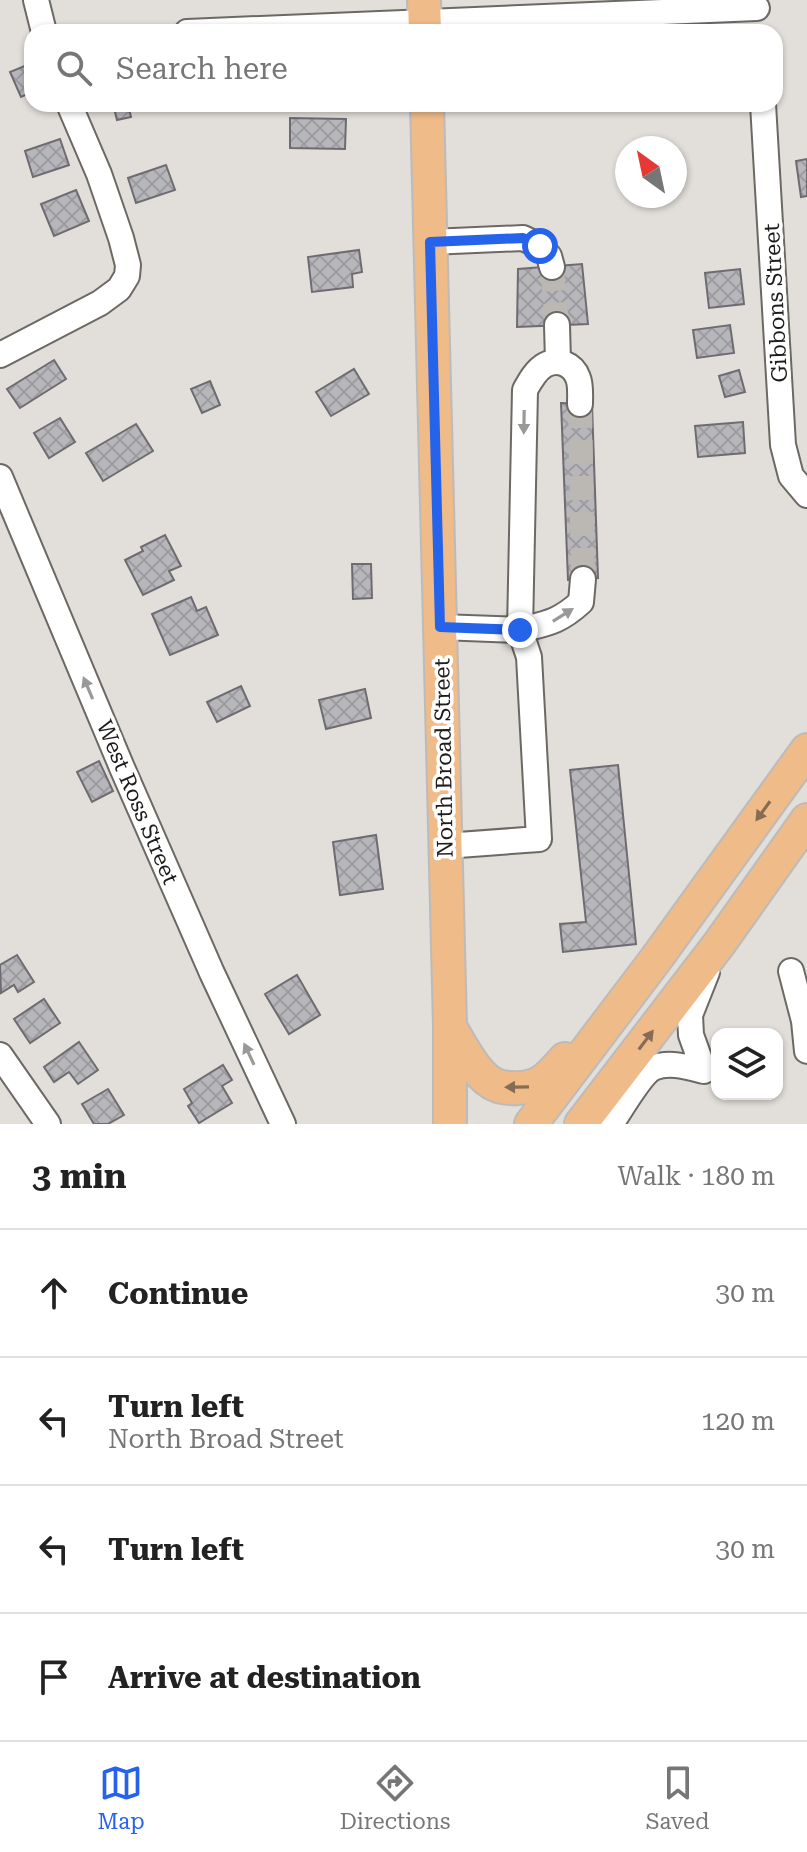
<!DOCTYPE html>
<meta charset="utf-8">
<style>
:root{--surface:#fff;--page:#f6f6f6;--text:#222;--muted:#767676;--line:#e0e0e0;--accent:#2563eb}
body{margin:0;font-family:"Roboto Serif",serif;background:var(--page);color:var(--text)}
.controls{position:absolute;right:24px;bottom:24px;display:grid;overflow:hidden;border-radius:16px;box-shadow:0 2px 6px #0004}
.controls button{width:72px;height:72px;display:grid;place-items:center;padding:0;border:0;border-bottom:2px solid var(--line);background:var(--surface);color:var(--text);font:40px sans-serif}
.compass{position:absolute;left:615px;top:136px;width:72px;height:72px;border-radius:50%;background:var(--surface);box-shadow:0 2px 6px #0004;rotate:327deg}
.stop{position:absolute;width:24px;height:24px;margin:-18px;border:6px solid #2563eb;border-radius:50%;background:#fff}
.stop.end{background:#2563eb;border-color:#fff;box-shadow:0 2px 8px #0008}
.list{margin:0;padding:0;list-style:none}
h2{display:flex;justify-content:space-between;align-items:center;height:104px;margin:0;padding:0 32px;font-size:34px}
h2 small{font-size:26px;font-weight:400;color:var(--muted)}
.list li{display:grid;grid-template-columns:52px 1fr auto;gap:24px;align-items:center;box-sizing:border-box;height:128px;padding:0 32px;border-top:2px solid var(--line)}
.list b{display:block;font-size:30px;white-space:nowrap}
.list p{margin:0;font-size:26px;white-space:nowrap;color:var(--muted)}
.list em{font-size:26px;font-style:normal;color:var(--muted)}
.icon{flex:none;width:44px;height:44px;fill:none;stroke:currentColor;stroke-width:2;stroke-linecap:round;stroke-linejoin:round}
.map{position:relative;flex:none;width:807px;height:1124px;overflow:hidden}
.search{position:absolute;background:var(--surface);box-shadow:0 2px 6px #0004;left:24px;right:24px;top:24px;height:88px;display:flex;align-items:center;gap:20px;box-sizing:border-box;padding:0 28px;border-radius:24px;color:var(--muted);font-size:30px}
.sheet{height:616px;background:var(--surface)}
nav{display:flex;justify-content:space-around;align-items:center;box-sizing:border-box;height:112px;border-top:2px solid var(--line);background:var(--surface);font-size:22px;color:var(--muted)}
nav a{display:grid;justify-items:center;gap:4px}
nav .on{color:var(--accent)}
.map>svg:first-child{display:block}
.building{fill:url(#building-cross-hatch);stroke:#6e6c71;stroke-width:2}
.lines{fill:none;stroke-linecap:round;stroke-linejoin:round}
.minor-tunnel{stroke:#bbb7b3;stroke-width:24;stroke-dasharray:24 12;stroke-linecap:butt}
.minor-casing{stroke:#6c6964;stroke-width:28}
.major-casing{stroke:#bcbbbb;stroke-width:36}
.minor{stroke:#fff;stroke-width:24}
.major{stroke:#efbb88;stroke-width:32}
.oneway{fill:#9a9998}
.oneway2{fill:#866c52}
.route{stroke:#2563eb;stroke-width:10}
.labels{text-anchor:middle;stroke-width:7;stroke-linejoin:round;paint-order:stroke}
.street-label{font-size:22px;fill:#1e1c1b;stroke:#fff}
</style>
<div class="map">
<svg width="807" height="1124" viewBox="0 0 807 1124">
<defs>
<pattern id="building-cross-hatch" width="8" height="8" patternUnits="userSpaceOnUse" patternTransform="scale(2)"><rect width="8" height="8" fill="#b7b6bb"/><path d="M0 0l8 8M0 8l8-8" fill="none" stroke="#9d9ca0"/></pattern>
</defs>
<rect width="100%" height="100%" fill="#e2ded9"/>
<g class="building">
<path d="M32,63v29l-11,5 -11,-25z"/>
<path d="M113,104h15l3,13 -14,3z"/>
<path d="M290,118l56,1 -1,30 -55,-1z"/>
<path d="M60,139l9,26 -36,12 -8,-26z"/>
<path d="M807,159v37l-6,1 -5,-36z"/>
<path d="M166,165l9,25 -39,13 -8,-25z"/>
<path d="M76,190l13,31 -35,15 -13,-32z"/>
<path d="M359,250l3,22 -10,2 1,13 -41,5 -4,-35z"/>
<path d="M582,264l6,60 -71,3 1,-58z"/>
<path d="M740,269l4,35 -35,4 -4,-35z"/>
<path d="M730,325l4,28 -37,5 -4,-28z"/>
<path d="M54,360l12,19 -46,29 -13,-19z"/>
<path d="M354,369l15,25 -38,22 -15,-24z"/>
<path d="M739,370l6,22 -20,5 -6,-21z"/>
<path d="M210,381l10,24 -18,8 -11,-24z"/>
<path d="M561,403l31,1 6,174 -30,2z"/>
<path d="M60,418l15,24 -26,16 -15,-25z"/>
<path d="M743,422l2,31 -47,4 -3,-31z"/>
<path d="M136,424l17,27 -50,30 -17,-28z"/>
<path d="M165,535l16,31 -12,5 5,9 -31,15 -18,-35 18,-9 -2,-4z"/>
<path d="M352,564h19l1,34 -19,1z"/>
<path d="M191,597l6,14 9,-4 12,28 -48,20 -18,-41z"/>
<path d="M241,686l9,20 -33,16 -10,-20z"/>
<path d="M365,689l6,29 -45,11 -7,-29z"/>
<path d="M99,761l14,30 -21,11 -15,-30z"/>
<path d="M618,765l18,179 -73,8 -3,-28 26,-2 -16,-152z"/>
<path d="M376,835l7,54 -43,6 -7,-53z"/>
<path d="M17,955l17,27 -16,10 -4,-7 -13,8 -1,-28z"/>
<path d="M297,975l23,40 -31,19 -24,-40z"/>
<path d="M44,999l16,24 -30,20 -16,-24z"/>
<path d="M79,1042l19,28 -20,14 -9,-12 -15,10 -10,-15z"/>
<path d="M223,1065l9,15 -10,6 10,17 -33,20 -11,-17 4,-3 -8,-14z"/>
<path d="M108,1089l16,26 -16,9h-14l-12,-20z"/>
</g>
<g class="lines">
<g class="minor-tunnel">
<path d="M552,267l5,58"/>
<path d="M580,404l3,175"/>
</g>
<g class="minor-casing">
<g id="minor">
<path d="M36,0l8,32"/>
<path d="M187,32l570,-24"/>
<path d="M763,104l20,341 8,31 16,19"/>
<path d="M430,242l93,-4 17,8 9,10 3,11"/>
<path d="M557,325l1,37"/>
<path d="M0,355l100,-52 19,-14 8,-13 1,-11 -7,-27 -22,-64 -30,-70"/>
<path d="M580,404c0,-9 1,-19 -2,-26 -5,-14 -20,-20 -33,-13 -9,5 -15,16 -20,25l-5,240c28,-7 39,-8 61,-28l2,-23"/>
<path d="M0,477l123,293 89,203 71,151"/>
<path d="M440,627l80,3 9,27 10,182 -94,7"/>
<path d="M791,971l13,50 3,30"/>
<path d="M0,1055l48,69"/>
<path d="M611,1124c9,-13 30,-50 42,-56 16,-7 35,-1 51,3l-13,-36 -1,-20 17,-43"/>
</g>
</g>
<g class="major-casing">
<g id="major">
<path d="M424,0l1,32"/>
<path d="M427,104l23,923v97"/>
<path d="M450,1027c11,18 27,52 48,59 1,1 12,2 13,2 28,2 37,-10 54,-29"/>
<path d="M531,1124l125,-165 151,-209"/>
<path d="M581,1124l138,-180 88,-124"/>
</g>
</g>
<use href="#minor" class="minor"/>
<use href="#major" class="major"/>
</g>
<defs><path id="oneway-solid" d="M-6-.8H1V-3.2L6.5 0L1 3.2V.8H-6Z" transform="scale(2)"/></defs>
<g class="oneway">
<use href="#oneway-solid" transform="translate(524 422) rotate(91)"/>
<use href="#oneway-solid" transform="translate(563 615) rotate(-32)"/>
<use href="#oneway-solid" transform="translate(88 688) rotate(-113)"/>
<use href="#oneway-solid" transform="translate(249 1054) rotate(-115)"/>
</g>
<g class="oneway2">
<use href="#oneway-solid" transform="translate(763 811) rotate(126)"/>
<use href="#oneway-solid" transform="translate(646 1040) rotate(-53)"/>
<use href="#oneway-solid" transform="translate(517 1087) rotate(179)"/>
</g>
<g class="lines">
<path class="route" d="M520,630l-80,-3 -10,-385 93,-4 17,8"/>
</g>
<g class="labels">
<g class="street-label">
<text transform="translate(775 303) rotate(-93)" y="8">Gibbons Street</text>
<text transform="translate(443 758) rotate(-91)" y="8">North Broad Street</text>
<text transform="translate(138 802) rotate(67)" y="8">West Ross Street</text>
</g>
</g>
</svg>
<div class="controls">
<button><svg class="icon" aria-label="layers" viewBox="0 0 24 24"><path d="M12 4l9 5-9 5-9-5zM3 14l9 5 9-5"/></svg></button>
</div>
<svg class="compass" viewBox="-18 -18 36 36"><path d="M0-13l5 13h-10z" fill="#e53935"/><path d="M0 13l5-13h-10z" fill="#767676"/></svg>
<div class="stop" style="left:540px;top:246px"></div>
<div class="stop end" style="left:520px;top:630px"></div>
<div class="search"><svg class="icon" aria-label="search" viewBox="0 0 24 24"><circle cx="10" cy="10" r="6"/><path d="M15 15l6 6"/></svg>Search here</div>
</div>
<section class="sheet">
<h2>3 min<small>Walk · 180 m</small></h2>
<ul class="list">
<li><svg class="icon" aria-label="ahead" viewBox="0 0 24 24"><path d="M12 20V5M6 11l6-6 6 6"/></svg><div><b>Continue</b></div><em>30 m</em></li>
<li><svg class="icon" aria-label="left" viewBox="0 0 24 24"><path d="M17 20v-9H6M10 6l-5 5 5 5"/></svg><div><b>Turn left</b><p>North Broad Street</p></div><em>120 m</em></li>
<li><svg class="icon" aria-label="left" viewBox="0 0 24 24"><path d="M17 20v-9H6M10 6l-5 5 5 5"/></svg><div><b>Turn left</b></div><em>30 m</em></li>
<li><svg class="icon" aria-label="arrive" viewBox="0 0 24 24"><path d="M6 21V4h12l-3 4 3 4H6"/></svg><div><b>Arrive at destination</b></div></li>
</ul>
</section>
<nav>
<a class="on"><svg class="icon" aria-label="map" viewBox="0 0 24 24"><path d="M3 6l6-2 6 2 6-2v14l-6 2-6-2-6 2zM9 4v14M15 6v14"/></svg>Map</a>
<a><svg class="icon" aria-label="directions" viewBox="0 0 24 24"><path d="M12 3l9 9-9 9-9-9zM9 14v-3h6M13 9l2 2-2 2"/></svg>Directions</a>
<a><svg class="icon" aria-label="saved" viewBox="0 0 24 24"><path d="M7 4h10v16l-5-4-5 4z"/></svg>Saved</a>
</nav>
